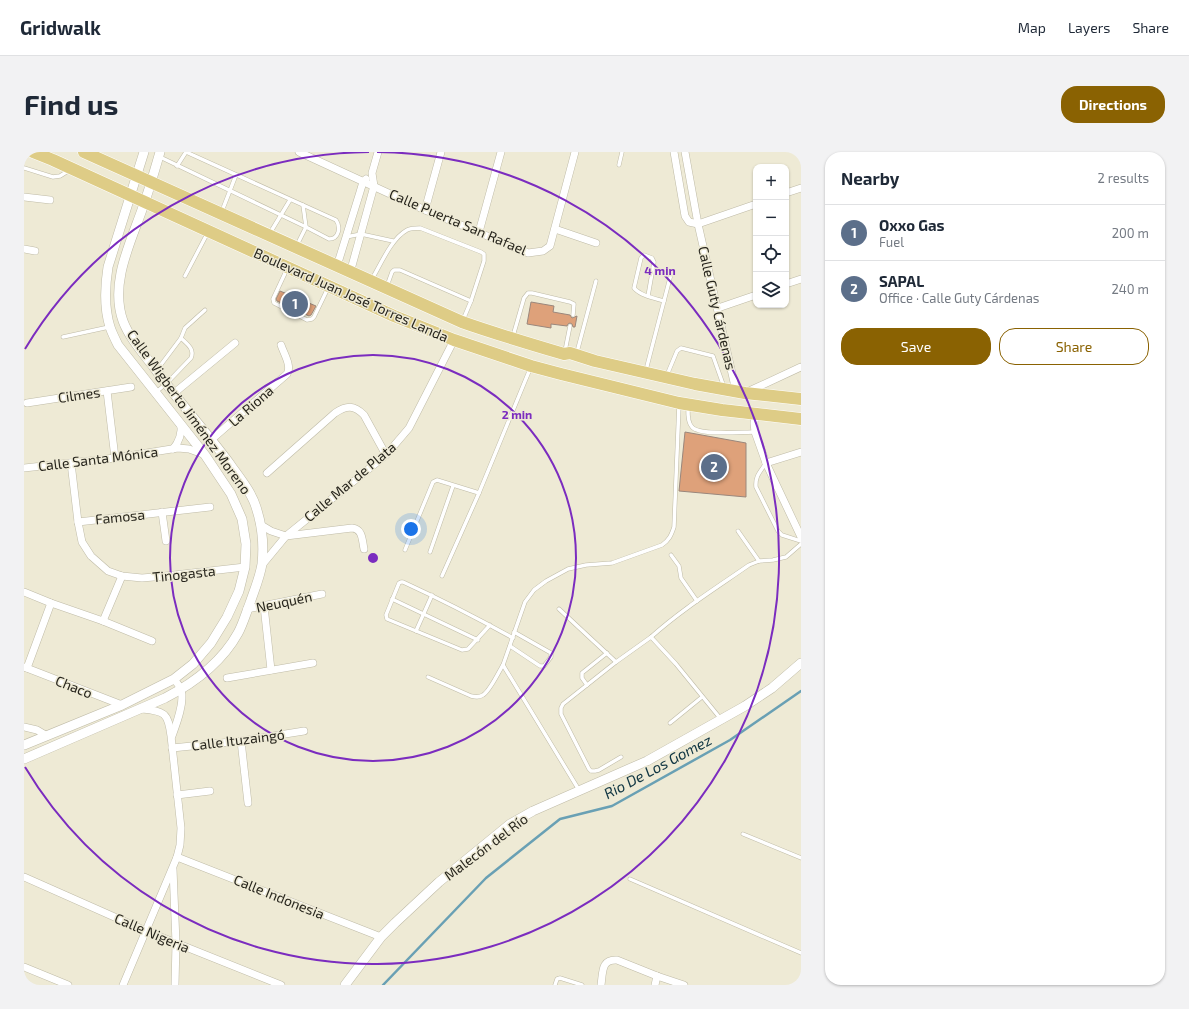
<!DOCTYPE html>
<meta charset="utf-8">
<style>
:root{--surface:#fff;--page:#f2f2f3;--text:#1f2937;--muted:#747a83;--line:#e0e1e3;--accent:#8a6202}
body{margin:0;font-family:"Exo 2",sans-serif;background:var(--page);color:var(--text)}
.controls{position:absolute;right:12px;top:12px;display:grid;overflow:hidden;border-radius:8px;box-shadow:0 1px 3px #0004}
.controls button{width:36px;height:36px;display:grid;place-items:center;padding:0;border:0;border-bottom:1px solid var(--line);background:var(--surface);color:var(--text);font:20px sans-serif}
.you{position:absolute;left:387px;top:377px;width:14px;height:14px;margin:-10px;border:3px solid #fff;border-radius:50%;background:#1a73e8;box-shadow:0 0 0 6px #1a73e833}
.badge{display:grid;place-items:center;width:26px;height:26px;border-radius:50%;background:var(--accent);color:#fff;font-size:13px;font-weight:700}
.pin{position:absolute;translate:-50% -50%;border:2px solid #fff;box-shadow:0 1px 4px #0006}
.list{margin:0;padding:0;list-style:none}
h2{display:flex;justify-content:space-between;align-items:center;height:52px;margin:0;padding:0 16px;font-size:17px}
h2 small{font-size:13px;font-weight:400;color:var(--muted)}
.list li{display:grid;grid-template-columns:26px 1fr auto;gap:12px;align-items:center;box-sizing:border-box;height:56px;padding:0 16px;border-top:1px solid var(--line)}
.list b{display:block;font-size:15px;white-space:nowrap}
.list p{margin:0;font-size:13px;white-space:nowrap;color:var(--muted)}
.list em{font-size:13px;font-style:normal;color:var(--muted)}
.actions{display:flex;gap:8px;padding:12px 16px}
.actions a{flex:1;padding:9px 0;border:1px solid var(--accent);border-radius:16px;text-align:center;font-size:14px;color:var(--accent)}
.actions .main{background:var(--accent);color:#fff}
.icon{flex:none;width:22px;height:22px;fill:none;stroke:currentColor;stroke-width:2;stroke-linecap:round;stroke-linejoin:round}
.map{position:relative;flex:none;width:777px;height:833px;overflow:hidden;border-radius:16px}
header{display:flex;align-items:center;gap:24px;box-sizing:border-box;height:56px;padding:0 20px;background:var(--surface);border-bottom:1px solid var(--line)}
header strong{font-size:19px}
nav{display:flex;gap:22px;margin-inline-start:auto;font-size:14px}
.intro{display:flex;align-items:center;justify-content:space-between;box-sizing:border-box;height:96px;padding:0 24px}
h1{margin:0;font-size:28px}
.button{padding:10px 18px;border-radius:16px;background:var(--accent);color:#fff;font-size:14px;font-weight:700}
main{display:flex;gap:24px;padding:0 24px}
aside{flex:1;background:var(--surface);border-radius:16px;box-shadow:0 1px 3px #0004}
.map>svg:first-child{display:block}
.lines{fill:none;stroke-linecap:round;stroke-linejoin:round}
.stream{stroke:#69a0b4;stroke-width:2.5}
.building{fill:#dea17a;stroke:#9a877c}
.service-casing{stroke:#bfbba7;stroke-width:4.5}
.minor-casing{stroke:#bfbba7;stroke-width:8}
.tertiary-casing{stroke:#bfbba7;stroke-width:10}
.primary-casing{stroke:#fff;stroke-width:13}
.service{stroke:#fff;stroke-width:3.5}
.minor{stroke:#fff;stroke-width:7}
.tertiary{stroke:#fff;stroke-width:9}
.primary{stroke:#decc86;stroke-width:12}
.ring{fill:none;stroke:#7b2cbf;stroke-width:2}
.labels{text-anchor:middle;stroke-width:3;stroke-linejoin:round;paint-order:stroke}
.street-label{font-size:14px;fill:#27251d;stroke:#eeead5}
.water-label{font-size:15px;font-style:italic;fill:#0e3441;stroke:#eeead5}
.centre{fill:#7b2cbf;stroke:#eeead5;stroke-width:2}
.ring-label{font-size:12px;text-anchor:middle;font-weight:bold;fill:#7b2cbf;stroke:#eeead5;stroke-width:3;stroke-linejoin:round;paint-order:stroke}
</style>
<header>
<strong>Gridwalk</strong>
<nav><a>Map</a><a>Layers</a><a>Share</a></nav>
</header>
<div class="intro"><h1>Find us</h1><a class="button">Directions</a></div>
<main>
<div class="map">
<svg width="777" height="833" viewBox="0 0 777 833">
<rect width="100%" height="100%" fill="#eeead5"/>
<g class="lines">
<path class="stream" d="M359,833l103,-107 74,-59 52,-13 118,-66 71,-49"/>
</g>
<g class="building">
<path d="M256,139l36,15 -5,9 -2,1 -32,-15 -1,-2z"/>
<path d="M507,150l23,4 -1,6 17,3 2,3 5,-2 -2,11h-2l-1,-3 -2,-1 -2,1 -1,2 -16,-2v4l-24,-4z"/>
<path d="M661,280l61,11v54l-67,-6z"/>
</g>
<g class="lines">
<g class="service-casing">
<g id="service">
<path d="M136,5l146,70 23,12c10,0 12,-12 7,-19l-150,-68"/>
<path d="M595,13l3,-13"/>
<path d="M153,14l9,-14"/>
<path d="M0,16l29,9 7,-1 8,-5"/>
<path d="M198,59l14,-36"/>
<path d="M246,81l20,-33"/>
<path d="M322,85l15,-3 32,7"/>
<path d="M273,93l9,-18 -3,-22"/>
<path d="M263,117l-14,30 1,4 33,17 5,-1 2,-2 14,-29"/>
<path d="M161,124l22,-42"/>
<path d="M348,127c9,-15 19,-40 35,-49 4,-2 8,-2 13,-2l61,24 3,2v7l-13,40 -8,19"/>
<path d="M363,134l5,-14 2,-2h6l71,31"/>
<path d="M624,144l6,-34 -2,-4 -8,-3 -3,3 -7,30c7,8 20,10 30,13"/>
<path d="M489,184l11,-38 4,-5h4l38,9 4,2 -1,11"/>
<path d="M39,185l46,-10"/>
<path d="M157,186l4,-10 20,-18"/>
<path d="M541,199l5,-25"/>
<path d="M553,200l19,-71"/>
<path d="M622,218l25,-96"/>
<path d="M643,223l10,-24 4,-3 32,8 11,31"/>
<path d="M132,240l10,-8 25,-26c4,-9 -4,-14 -10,-20l-24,32"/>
<path d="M664,254c0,6 -1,16 4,21 8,9 50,5 62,5"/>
<path d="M742,311c-6,9 -11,13 -10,24l22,44 4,4 19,6"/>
<path d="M714,379l21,30"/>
<path d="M381,398l28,-68 4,-2 42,13"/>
<path d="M406,400l23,-66"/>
<path d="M647,403l8,11 2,12 16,23"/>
<path d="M418,424l37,-83 51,-124"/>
<path d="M368,447l86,41"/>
<path d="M535,457l57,53 -53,42 -2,4v6l28,55 2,2h4l4,-1 22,-13"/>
<path d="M466,473l-22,24 -6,1 -75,-31 -1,-4 13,-32 2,-1h2c37,17 74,36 110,56"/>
<path d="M392,479l16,-36"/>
<path d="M486,494l30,20h4l7,-9v-4l-37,-21"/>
<path d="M592,510l35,-25"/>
<path d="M404,525l43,19c4,1 8,2 12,-1 7,-4 15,-22 20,-30"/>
<path d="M563,533l-5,-7v-5l25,-20"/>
<path d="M696,566l-44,-54 -25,-27c30,-27 65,-49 98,-72l10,-4 14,-1 13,-3 15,-13"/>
<path d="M646,571l32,-26"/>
<path d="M555,638l-76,-125 22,-63 9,-12 12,-9 22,-12 18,-4 26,-2 50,-18c7,-5 9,-9 12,-18l5,-122"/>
<path d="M719,682l58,24"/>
<path d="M606,727l171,74"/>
<path d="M531,833l2,-6 3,-1 22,7"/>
</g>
</g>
<g class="minor-casing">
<g id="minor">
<path d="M275,0l126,58 103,43 15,-2 7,-5 25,-94"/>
<path d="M650,0l11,64 4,6 9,2 58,-20"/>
<path d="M661,0l13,72 38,167"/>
<path d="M762,41l15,-5"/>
<path d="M0,45l26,3"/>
<path d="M401,58l16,-58"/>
<path d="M531,77l41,14"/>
<path d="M455,80l22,-80"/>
<path d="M0,97l11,2"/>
<path d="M313,114l23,-74 3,-10 3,-3"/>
<path d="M326,121l24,-87 -2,-13 6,-21"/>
<path d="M762,132l15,-5"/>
<path d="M694,156l38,-13"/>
<path d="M83,239l8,67"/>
<path d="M723,240l54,-25"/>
<path d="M149,242l62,-51"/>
<path d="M3,251l104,-16"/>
<path d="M731,262l-1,9 1,9 11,31 35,74"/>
<path d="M188,287l75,-65c5,-8 -3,-20 -6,-29"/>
<path d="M149,297c6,-7 9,-15 8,-25"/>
<path d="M47,311l7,59 4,20 9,14 17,15 14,5 20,2 23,-2 80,-9"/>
<path d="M742,311l35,-11"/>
<path d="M0,316l91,-10 63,-10 11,1 14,5"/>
<path d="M243,321l68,-60c12,-8 19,-8 29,2l22,40"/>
<path d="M138,360l4,29"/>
<path d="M54,370l132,-15"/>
<path d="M237,373l10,6 15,5 66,-8c11,1 10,12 12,21"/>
<path d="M238,413l24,-29 100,-81 23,-27 45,-88"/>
<path d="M0,440l27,11 52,18 49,20"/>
<path d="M240,454l7,64"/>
<path d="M223,457l75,-15"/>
<path d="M79,469l19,-45"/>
<path d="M0,515l98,38"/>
<path d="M3,516l24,-65"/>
<path d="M203,526l86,-15"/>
<path d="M0,575l13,3 10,6"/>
<path d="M148,584c4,-11 13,-34 9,-46 -1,-4 -5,-8 -7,-11"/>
<path d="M217,589l7,62"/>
<path d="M148,596l69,-7 63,-10"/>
<path d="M153,643l33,-4"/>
<path d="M153,705l204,80"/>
<path d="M149,717l3,74 -1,42"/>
<path d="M0,725l122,54 135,54"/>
<path d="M0,815l44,18"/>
<path d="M99,833l54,-128 3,-12 1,-17 -10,-92c-3,-23 -6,-25 -29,-27"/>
<path d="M577,833c2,-13 0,-26 16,-25l40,16 27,9"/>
<path d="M631,833l2,-9"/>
</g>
</g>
<g class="tertiary-casing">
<g id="tertiary">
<path d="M0,593l98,-40 52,-26 19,-15 18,-21 16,-26 12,-26 6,-24 1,-23 -4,-25 -11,-25 -26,-39 -87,-110c-3,-6 -6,-12 -8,-18 -6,-19 -5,-41 -2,-60l36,-115"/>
<path d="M0,607l141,-61c29,-15 57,-36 73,-65 5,-9 8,-20 12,-30 4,-12 10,-26 12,-39 2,-19 0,-39 -6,-57 -5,-16 -17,-30 -26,-43 -25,-34 -53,-64 -77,-98 -11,-14 -24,-29 -30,-45 -14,-39 9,-81 21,-117 6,-17 11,-35 16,-52"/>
<path d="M321,833l36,-48 14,-14 44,-41 71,-58 23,-13 114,-50 98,-55 27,-18 29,-25"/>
</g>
</g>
<g class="primary-casing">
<g id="primary">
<path d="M9,0l20,8 341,156 60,24 77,26 30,8 118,29 43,7 79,9"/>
<path d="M60,0l378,170c34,12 68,22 102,32l6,-1 25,8 100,23 50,9 56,6"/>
</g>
</g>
<use href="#service" class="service"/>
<use href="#minor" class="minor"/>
<use href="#tertiary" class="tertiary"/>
<use href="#primary" class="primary"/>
</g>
<g class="ring">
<circle cx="349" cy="406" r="203"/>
<path d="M1 197A406 406 0 0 1 345 0M353 0A406 406 0 1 1 1 615"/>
</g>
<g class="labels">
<g class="street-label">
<text transform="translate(434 70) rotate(23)" y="5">Calle Puerta San Rafael</text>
<text transform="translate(327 143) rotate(24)" y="5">Boulevard Juan José Torres Landa</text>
<text transform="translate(693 156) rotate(77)" y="5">Calle Guty Cárdenas</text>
<text transform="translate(55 243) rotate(-8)" y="5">Cilmes</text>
<text transform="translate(227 254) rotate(-41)" y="5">La Riona</text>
<text transform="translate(165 260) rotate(54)" y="5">Calle Wigberto Jiménez Moreno</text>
<text transform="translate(74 307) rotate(-7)" y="5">Calle Santa Mónica</text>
<text transform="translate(326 330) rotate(-40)" y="5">Calle Mar de Plata</text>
<text transform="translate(96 365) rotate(-6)" y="5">Famosa</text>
<text transform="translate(160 422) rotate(-6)" y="5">Tinogasta</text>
<text transform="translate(260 450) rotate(-12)" y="5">Neuquén</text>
<text transform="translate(50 535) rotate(22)" y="5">Chaco</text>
<text transform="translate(214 588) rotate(-7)" y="5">Calle Ituzaingó</text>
<text transform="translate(462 695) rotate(-37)" y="5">Malecón del Río</text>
<text transform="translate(255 745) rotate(22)" y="5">Calle Indonesia</text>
<text transform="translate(128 781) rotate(23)" y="5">Calle Nigeria</text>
</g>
<g class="water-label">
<text transform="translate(634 615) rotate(-28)" y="5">Rio De Los Gomez</text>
</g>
</g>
<circle cx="349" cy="406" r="6" class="centre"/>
<g class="ring-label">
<text x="636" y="123">4 min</text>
<text x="493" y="267">2 min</text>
</g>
</svg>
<div class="controls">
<button>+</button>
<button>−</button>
<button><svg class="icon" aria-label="locate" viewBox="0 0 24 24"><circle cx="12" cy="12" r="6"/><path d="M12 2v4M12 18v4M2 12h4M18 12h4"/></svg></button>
<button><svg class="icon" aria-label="layers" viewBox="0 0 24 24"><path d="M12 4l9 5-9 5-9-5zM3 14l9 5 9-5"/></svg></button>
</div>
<div class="you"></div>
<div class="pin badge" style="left:271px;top:152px;background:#5c6f8a">1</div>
<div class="pin badge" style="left:690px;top:315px;background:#5c6f8a">2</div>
</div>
<aside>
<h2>Nearby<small>2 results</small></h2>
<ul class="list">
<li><span class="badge" style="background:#5c6f8a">1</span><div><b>Oxxo Gas</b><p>Fuel</p></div><em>200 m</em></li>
<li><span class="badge" style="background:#5c6f8a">2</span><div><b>SAPAL</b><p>Office · Calle Guty Cárdenas</p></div><em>240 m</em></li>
</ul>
<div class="actions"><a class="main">Save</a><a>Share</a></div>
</aside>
</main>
